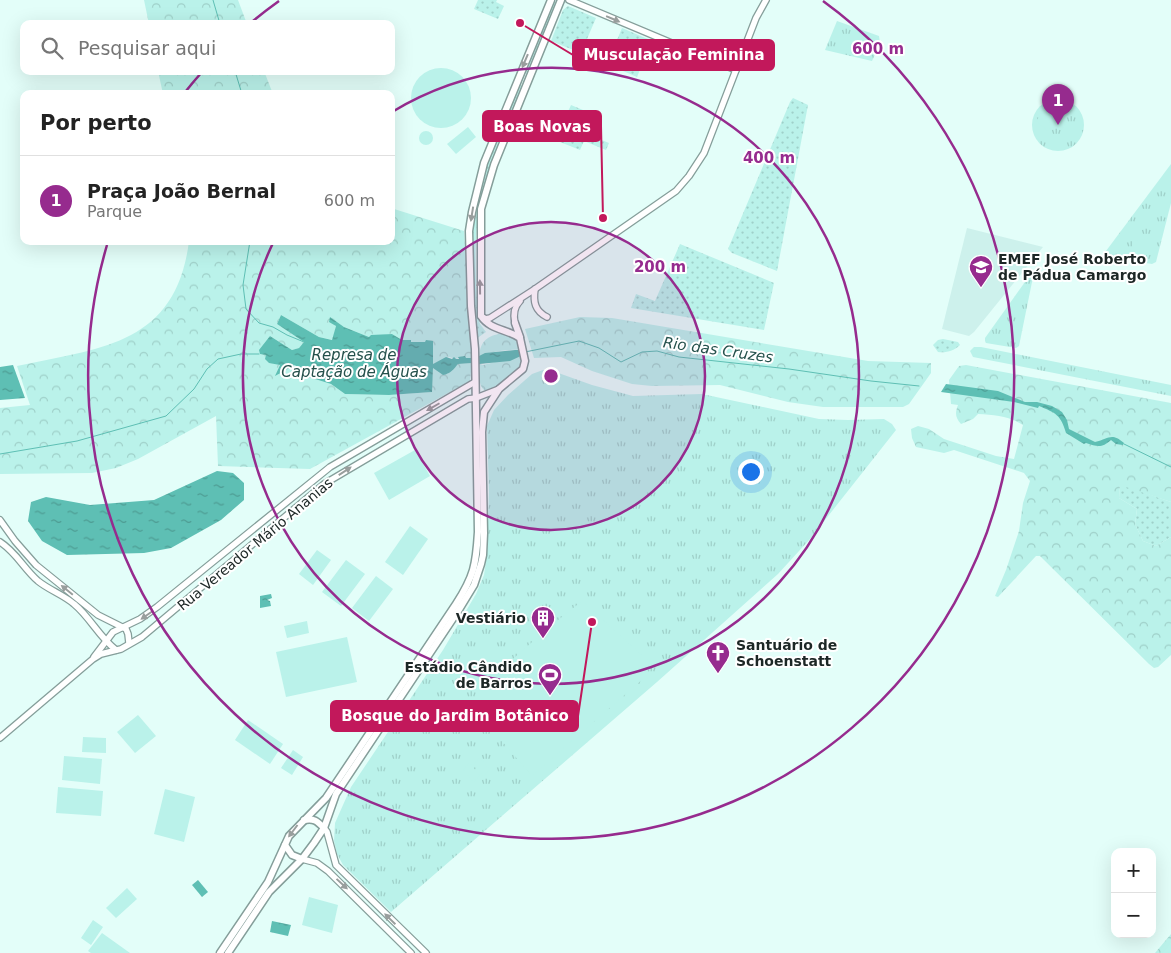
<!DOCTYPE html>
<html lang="pt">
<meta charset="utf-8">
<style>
:root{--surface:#fff;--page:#f6f6f6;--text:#222;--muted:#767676;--line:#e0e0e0;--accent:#962b8e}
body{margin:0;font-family:"DejaVu Sans",sans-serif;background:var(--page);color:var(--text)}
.controls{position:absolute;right:15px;bottom:15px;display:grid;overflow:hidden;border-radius:10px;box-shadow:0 5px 20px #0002}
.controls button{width:45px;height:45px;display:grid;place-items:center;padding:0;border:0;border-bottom:1px solid var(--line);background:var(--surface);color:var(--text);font:25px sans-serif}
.you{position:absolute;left:750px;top:471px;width:18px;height:18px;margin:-12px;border:4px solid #fff;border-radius:50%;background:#1a73e8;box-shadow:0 0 0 8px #1a73e833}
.badge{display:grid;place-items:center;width:32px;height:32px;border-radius:50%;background:var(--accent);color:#fff;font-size:16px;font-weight:700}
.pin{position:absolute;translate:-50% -41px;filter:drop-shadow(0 1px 2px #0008)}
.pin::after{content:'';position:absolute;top:26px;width:18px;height:15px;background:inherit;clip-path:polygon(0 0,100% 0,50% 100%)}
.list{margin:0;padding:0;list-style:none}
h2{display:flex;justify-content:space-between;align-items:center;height:65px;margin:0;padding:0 20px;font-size:21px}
h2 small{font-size:16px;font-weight:400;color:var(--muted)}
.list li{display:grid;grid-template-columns:32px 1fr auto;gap:15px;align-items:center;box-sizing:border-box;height:90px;padding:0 20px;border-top:1px solid var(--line)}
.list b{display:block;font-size:19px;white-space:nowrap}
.list p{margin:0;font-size:16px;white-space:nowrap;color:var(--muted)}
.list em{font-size:16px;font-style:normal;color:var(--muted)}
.icon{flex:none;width:28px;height:28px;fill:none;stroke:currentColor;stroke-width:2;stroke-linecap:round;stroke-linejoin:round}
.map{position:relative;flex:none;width:1171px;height:953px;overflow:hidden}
.search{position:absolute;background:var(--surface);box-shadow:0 5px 20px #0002;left:20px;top:20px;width:375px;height:55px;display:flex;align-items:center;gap:12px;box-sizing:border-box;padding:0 18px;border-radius:10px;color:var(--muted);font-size:19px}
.panel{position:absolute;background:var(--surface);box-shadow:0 5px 20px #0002;left:20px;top:90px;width:375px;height:155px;border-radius:10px}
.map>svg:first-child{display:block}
.built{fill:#cdf1ec}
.grass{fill:url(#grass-dots)}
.forest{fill:url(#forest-crowns)}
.park{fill:url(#park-tufts)}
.garden{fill:#baf2ea}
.water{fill:url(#water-ripples)}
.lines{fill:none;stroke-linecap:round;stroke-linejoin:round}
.stream{stroke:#5ebfb4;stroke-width:1}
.tertiary-casing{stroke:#859e9a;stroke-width:8}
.secondary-casing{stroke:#859e9a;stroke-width:9}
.tertiary{stroke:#fff;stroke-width:5.5}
.secondary{stroke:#fff;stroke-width:6}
.oneway{fill:#999e9d}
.ring{fill:none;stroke:#962b8e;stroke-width:2.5}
.labels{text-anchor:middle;stroke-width:4;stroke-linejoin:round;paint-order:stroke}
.poi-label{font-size:14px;font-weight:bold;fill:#1d2726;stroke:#fff;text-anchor:start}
.street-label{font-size:14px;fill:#1d2726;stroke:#fff}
.water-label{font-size:15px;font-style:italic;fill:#25514c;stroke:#fff}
.centre{fill:#962b8e;stroke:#fff;stroke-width:2.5}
.ring-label{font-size:15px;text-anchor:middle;font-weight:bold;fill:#962b8e;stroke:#fff;stroke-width:4;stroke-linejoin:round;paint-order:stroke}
.leader{fill:none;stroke:#c2185b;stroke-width:2}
.callout-dot{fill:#c2185b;stroke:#fff;stroke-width:2}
.callout{fill:#c2185b;stroke:#c2185b;stroke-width:2}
.callout-label{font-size:15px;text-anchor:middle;font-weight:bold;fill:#fff}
</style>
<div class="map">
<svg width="1171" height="953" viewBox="0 0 1171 953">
<defs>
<pattern id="grass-dots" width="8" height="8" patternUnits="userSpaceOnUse" patternTransform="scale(1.25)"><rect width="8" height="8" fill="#baf2ea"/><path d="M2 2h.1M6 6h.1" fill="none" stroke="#9fd0c9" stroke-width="1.8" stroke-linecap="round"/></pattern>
<pattern id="forest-crowns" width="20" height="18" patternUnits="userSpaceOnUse" patternTransform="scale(1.25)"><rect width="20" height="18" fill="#baf2ea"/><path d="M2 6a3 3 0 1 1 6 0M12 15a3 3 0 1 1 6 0" fill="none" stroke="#9fd0c9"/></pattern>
<pattern id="park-tufts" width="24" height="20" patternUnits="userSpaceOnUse" patternTransform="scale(1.25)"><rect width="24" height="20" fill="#baf2ea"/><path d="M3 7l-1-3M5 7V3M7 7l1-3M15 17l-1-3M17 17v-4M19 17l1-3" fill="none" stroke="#9fd0c9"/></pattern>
<pattern id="water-ripples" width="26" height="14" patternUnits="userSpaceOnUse" patternTransform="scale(1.25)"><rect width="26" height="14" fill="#5ebfb4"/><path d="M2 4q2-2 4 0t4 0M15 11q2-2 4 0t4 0" fill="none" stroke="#4d9b92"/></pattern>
</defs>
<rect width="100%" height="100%" fill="#e3fef9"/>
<path class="built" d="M967,228l76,19 -69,85 -5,4 -27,-7z"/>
<g class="grass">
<path d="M478,0h19l-1,2 8,4 -6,13 -24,-10z"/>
<path d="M554,1l2,4 -30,69 -2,-3z"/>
<path d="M568,6l28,12 -15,35 -30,-12 12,-31z"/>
<path d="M622,28l28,12 1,3 -14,34 -30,-13z"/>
<path d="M520,84l2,3c-16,38 -35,77 -42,118 -7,33 -4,77 -2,111l2,8 6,8 -10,7 -2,-34 -1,-77 3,-23 10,-42z"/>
<path d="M793,98l15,7 -31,166 -45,-18 -4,-4 62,-147z"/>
<path d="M571,105l24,10 -8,19 22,9 -3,7 -22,-9 -4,9 -25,-10z"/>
<path d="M680,244l94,39 -10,47 -133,-22 5,-14 19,7z"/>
<path d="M943,339l15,3 2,3c-6,6 -14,8 -22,7l-5,-7 5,-5z"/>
<path d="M1120,484l51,18v35l-15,9 -13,-5 -8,-17 2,-15 -18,-11z"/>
</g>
<g class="forest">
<path d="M144,0h94l9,24h-98z"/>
<path d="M158,71h106l9,23h-110z"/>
<path d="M391,208l73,23 8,127h-7v-2l-9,3 -7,-2 -16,7v-23l-8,1h-14l-1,-2h-8l-10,-6 -23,3 -25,-10 -13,-9 5,8 -3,14 -14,-3 -38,-22 -4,9 27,18 -5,6 -7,2 -22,-14 -4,19 14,10 -4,10 19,-10 7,10 29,9 14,10 44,1 42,-3 2,-24 5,2 2,3 7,1 11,-10 14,-1 -2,18 -160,88 -92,-3 -2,-50 -78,43 -22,9 -24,5 -92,1v-66l30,-3 -13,-39c84,-18 159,-21 172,-125h202z"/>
<path d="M580,317l32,1 256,43 63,2v10l-22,31 -6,3h-80l-35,-5 -68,-17 -68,1 -20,-2 -40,-13 -31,-14 -27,1 -9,-29z"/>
<path d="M505,333c9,4 13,8 16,17 -9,-1 -33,2 -42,6 2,-17 10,-21 26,-23z"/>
<path d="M523,355l1,9 -8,11 -27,17c-12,-2 -9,-17 -10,-28l4,1z"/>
<path d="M966,365l205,38v99l-51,-17 -1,13 18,11 -2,15 8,17 13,5 15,-9v118l-13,12 -4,1 -5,-4 -109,-108h-4l-38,41 -3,-1 11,-26 13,-39 4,-28 7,-22 -6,-8 -70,-23 -10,3 -28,-6 -4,-9 -1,-9 7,-3 11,3 15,10 52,17 18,3 9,-34c-14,-9 -28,-10 -45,-11l-5,5 -12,5c-6,-7 -6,-11 -3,-19l-7,-1 -2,-24 10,-14z"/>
<path d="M1171,934v19h-16z"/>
</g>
<g class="park">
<path d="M837,21l42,15 1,7 -8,18 -47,-11z"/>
<circle cx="1058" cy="125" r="26"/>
<path d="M1171,164v39l-15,59 -4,2 -44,-7 -2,-6z"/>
<path d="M1030,275l3,2 -14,69 -3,2 -30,-5 -1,-2v-3z"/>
<path d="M974,347h7l190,38v11l-198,-39 -3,-6z"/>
<path d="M543,370h7l42,15 41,11 69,-2 117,25 29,1 36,-1 8,5 4,6 -86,109 -32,35 -121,108 -266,230 -48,-47 -6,-11 -3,-13 1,-18 16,-36 92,-137 33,-56 8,-19 3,-21 2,-62 -2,-66 7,-16 14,-15 24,-21z"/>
</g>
<g class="garden">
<circle cx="441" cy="98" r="30"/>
<path d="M1050,103l13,10 -15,18 -12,-10z"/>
<path d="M468,127l8,10 -20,17 -9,-10z"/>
<circle cx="426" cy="138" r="7"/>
<path d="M1155,238l2,16 -23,3 -2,-16z"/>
<path d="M415,450l15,26 -41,24 -15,-27z"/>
<path d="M410,526l18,13 -25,36 -18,-13z"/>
<path d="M317,550l14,10 -18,25 -14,-11z"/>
<path d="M346,560l19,14 -24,32 -19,-14z"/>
<path d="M376,576l17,13 -24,32 -17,-13z"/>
<path d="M582,601l71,64 -11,11 2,2 -110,96 -3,1 -59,-69 9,-19 67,-59z"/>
<path d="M307,621l2,12 -22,5 -3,-12z"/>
<path d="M347,637l10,45 -71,15 -10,-45z"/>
<path d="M487,643l18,21 -30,26 -18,-21z"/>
<path d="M138,715l18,21 -21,17 -18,-21z"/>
<path d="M248,720l35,24 -13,20 -35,-24z"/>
<path d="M83,737l23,1v15l-24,-1z"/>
<path d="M293,750l10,7 -11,18 -11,-7z"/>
<path d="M64,756l38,3 -2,25 -38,-4z"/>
<path d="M480,758l10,12 -7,6 -10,-12z"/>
<path d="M470,763l10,13 -7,6 -10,-13z"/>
<path d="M58,787l45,4 -2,25 -45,-3z"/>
<path d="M165,789l30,8 -11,45 -30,-8z"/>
<path d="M127,888l10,11 -21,19 -10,-10z"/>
<path d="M309,897l29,8 -6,28 -30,-8z"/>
<path d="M93,920l10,7 -12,18 -10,-7z"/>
<path d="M102,933l28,20h-39l-3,-2z"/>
</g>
<g class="water">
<path d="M281,315l38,22 13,3 4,-14 -7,-4 1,-5 14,10 25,10 2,-2 21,-1 10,6h9v2h14l1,-2 7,1v23l13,-7 6,2 2,-2 2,2h3l-1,-2 7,-1 1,2h6v5l-14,1c-4,5 -8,10 -15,11l-10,-7 -1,24 -43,3 -44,-1 -14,-10 -29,-9 -7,-10 -20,11 5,-11 -11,-2 -4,-4 1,-4 -6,-1 -1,-4 11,-14 22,14 7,-2 5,-6 -27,-18z"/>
<path d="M515,350h6l2,5 -13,6 -31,3v-8l6,-3z"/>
<path d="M13,365l12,33 -25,2v-33z"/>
<path d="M946,384l52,7 27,11h12l15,4 10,6 5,8 2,9 26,13c14,-3 16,-10 29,1l-1,2 -7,-1 -5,-4c-9,8 -13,7 -25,3l-2,1 -18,-11c-5,-18 -10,-20 -27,-27l-1,2 -24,-6 -73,-10z"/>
<path d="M217,471l16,2 11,10v17l-23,20 -50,28 -27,5 -77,2 -25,-14 -14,-20 3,-19 15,-5 44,8 64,-5z"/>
<path d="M271,594l1,4 -5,2 3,1 1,5 -11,2v-12z"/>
<path d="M198,880l10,12 -6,5 -10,-12z"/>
<path d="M272,921l19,4 -3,11 -18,-4z"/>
</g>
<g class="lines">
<g class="stream">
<path d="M213,0l7,24"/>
<path d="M235,71l7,23"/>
<path d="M250,241l-7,44 3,24 13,14 14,4 14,8 17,7"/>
<path d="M525,352l54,-11 20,7 22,14 21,-10 15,-1 22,6 110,12 82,12 48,5"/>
<path d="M1124,444l47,23"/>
<path d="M0,454l77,-13 89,-25 28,-27 13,-20 11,-10 23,-5h18"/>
</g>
<g class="tertiary-casing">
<g id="tertiary">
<path d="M569,0l167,70"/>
<path d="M535,289c-2,13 0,22 12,28"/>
<path d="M481,316l5,3 4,-1 45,-29 141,-98 13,-15 15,-23 52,-135 10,-18"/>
<path d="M515,323c-2,-9 -1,-16 5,-22"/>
<path d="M0,520l15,21 21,24 62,50 28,14 2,5 1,9"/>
<path d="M0,542c16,10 24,27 38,39 11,9 26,14 36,23 16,13 25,33 42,46"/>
<path d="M94,657l19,-25 27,-13 17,-12 173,-140 145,-85"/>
<path d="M0,738l93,-79 8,-5 20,-5 21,-12 182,-153 144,-85 8,-1 23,-9"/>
<path d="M324,828l3,4 9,33 90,88"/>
<path d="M302,859l15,4 11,8 83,82"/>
</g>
</g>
<g class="secondary-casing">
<g id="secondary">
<path d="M515,323l5,14"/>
<path d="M304,820c10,-2 13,1 20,8"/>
<path d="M285,845l7,10 10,4"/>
<path d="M220,953l48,-71 21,-46 37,-38 130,-194c18,-28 20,-39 22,-72l-3,-183 -4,-43 -2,-75 3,-19 12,-49 67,-163"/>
<path d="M228,953l41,-61 33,-33 12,-16 10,-15 12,-34 124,-186 14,-23 7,-21 2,-9 1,-22 -2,-101 2,-20 15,-23 24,-20 2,-8 -5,-23c-13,-9 -30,-8 -39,-22v-107l13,-44 67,-165"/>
</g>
</g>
<use href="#tertiary" class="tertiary"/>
<use href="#secondary" class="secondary"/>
</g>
<defs><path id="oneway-solid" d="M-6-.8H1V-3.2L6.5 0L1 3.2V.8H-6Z" transform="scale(1.25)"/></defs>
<g class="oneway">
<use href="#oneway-solid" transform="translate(613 19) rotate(23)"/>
<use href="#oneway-solid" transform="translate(525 61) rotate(113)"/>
<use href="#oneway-solid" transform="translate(472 214) rotate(99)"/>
<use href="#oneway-solid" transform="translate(480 287) rotate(-91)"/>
<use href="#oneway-solid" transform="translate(433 407) rotate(150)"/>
<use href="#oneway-solid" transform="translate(345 471) rotate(-33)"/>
<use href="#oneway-solid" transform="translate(67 590) rotate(-141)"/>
<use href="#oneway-solid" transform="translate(147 615) rotate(145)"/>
<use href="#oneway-solid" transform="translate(293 831) rotate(127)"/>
<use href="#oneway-solid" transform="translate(342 884) rotate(43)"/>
<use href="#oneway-solid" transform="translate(390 919) rotate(-136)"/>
</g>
<circle cx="551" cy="376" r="154" fill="#962b8e" fill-opacity=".12"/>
<g class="ring">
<circle cx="551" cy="376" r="154"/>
<path d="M392 112A308 308 0 1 1 273 243"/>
<path d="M186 91A463 463 0 0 1 202 72M253 21A463 463 0 0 1 279 1M823 1A463 463 0 1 1 107 245"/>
</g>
<defs>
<g id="school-pin" transform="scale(1.25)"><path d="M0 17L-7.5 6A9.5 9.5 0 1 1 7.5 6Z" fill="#962b8e" stroke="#fff"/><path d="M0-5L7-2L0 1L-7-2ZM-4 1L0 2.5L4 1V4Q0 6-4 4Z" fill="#fff"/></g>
<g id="building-pin" transform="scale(1.25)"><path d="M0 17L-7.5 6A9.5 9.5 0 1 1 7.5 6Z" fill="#962b8e" stroke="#fff"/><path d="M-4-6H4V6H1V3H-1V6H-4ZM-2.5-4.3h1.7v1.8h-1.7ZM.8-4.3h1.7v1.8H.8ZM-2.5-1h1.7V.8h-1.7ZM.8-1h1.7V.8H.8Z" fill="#fff"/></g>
<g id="church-pin" transform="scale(1.25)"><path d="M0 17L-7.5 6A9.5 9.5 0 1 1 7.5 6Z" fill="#962b8e" stroke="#fff"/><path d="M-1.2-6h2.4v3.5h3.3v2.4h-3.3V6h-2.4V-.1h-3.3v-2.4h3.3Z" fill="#fff"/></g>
<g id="stadium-pin" transform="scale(1.25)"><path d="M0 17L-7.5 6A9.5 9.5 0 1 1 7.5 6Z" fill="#962b8e" stroke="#fff"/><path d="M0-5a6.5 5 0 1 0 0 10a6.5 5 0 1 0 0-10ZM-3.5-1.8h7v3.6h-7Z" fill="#fff"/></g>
</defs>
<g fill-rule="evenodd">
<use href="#school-pin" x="981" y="267"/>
<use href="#building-pin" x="543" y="618"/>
<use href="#church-pin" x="718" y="653"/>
<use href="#stadium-pin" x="550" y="675"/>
</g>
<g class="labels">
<g class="poi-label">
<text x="998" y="264">EMEF José Roberto<tspan x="998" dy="16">de Pádua Camargo</tspan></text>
<text x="526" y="623" text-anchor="end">Vestiário</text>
<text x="736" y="650">Santuário de<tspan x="736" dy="16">Schoenstatt</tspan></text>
<text x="532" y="672" text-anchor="end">Estádio Cândido<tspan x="532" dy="16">de Barros</tspan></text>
</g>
<g class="street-label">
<text transform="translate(255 544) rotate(-40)" y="5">Rua Vereador Mário Ananias</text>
</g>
<g class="water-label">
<text transform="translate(718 350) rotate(8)" y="5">Rio das Cruzes</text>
<text x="354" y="360">Represa de<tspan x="354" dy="17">Captação de Águas</tspan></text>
</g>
</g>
<circle cx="551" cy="376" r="8" class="centre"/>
<g class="ring-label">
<text x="878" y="54">600 m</text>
<text x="769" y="163">400 m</text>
<text x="660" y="272">200 m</text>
</g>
<path class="leader" d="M520 23L573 55M603 218L601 126M592 622L578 716"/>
<g class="callout-dot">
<circle cx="520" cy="23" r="5"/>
<circle cx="603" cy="218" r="5"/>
<circle cx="592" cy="622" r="5"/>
</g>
<g class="callout">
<rect x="573" y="40" width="201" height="30" rx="5"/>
<rect x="483" y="111" width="118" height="30" rx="5"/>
<rect x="331" y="701" width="247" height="30" rx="5"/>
</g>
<g class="callout-label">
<text x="674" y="60">Musculação Feminina</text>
<text x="542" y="132">Boas Novas</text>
<text x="455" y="721">Bosque do Jardim Botânico</text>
</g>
</svg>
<div class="controls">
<button>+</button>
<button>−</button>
</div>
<div class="you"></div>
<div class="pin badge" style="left:1058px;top:125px">1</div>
<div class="search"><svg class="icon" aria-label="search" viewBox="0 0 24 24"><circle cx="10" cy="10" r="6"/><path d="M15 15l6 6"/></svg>Pesquisar aqui</div>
<section class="panel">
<h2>Por perto<small></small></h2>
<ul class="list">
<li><span class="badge">1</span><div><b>Praça João Bernal</b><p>Parque</p></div><em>600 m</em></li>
</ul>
</section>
</div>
